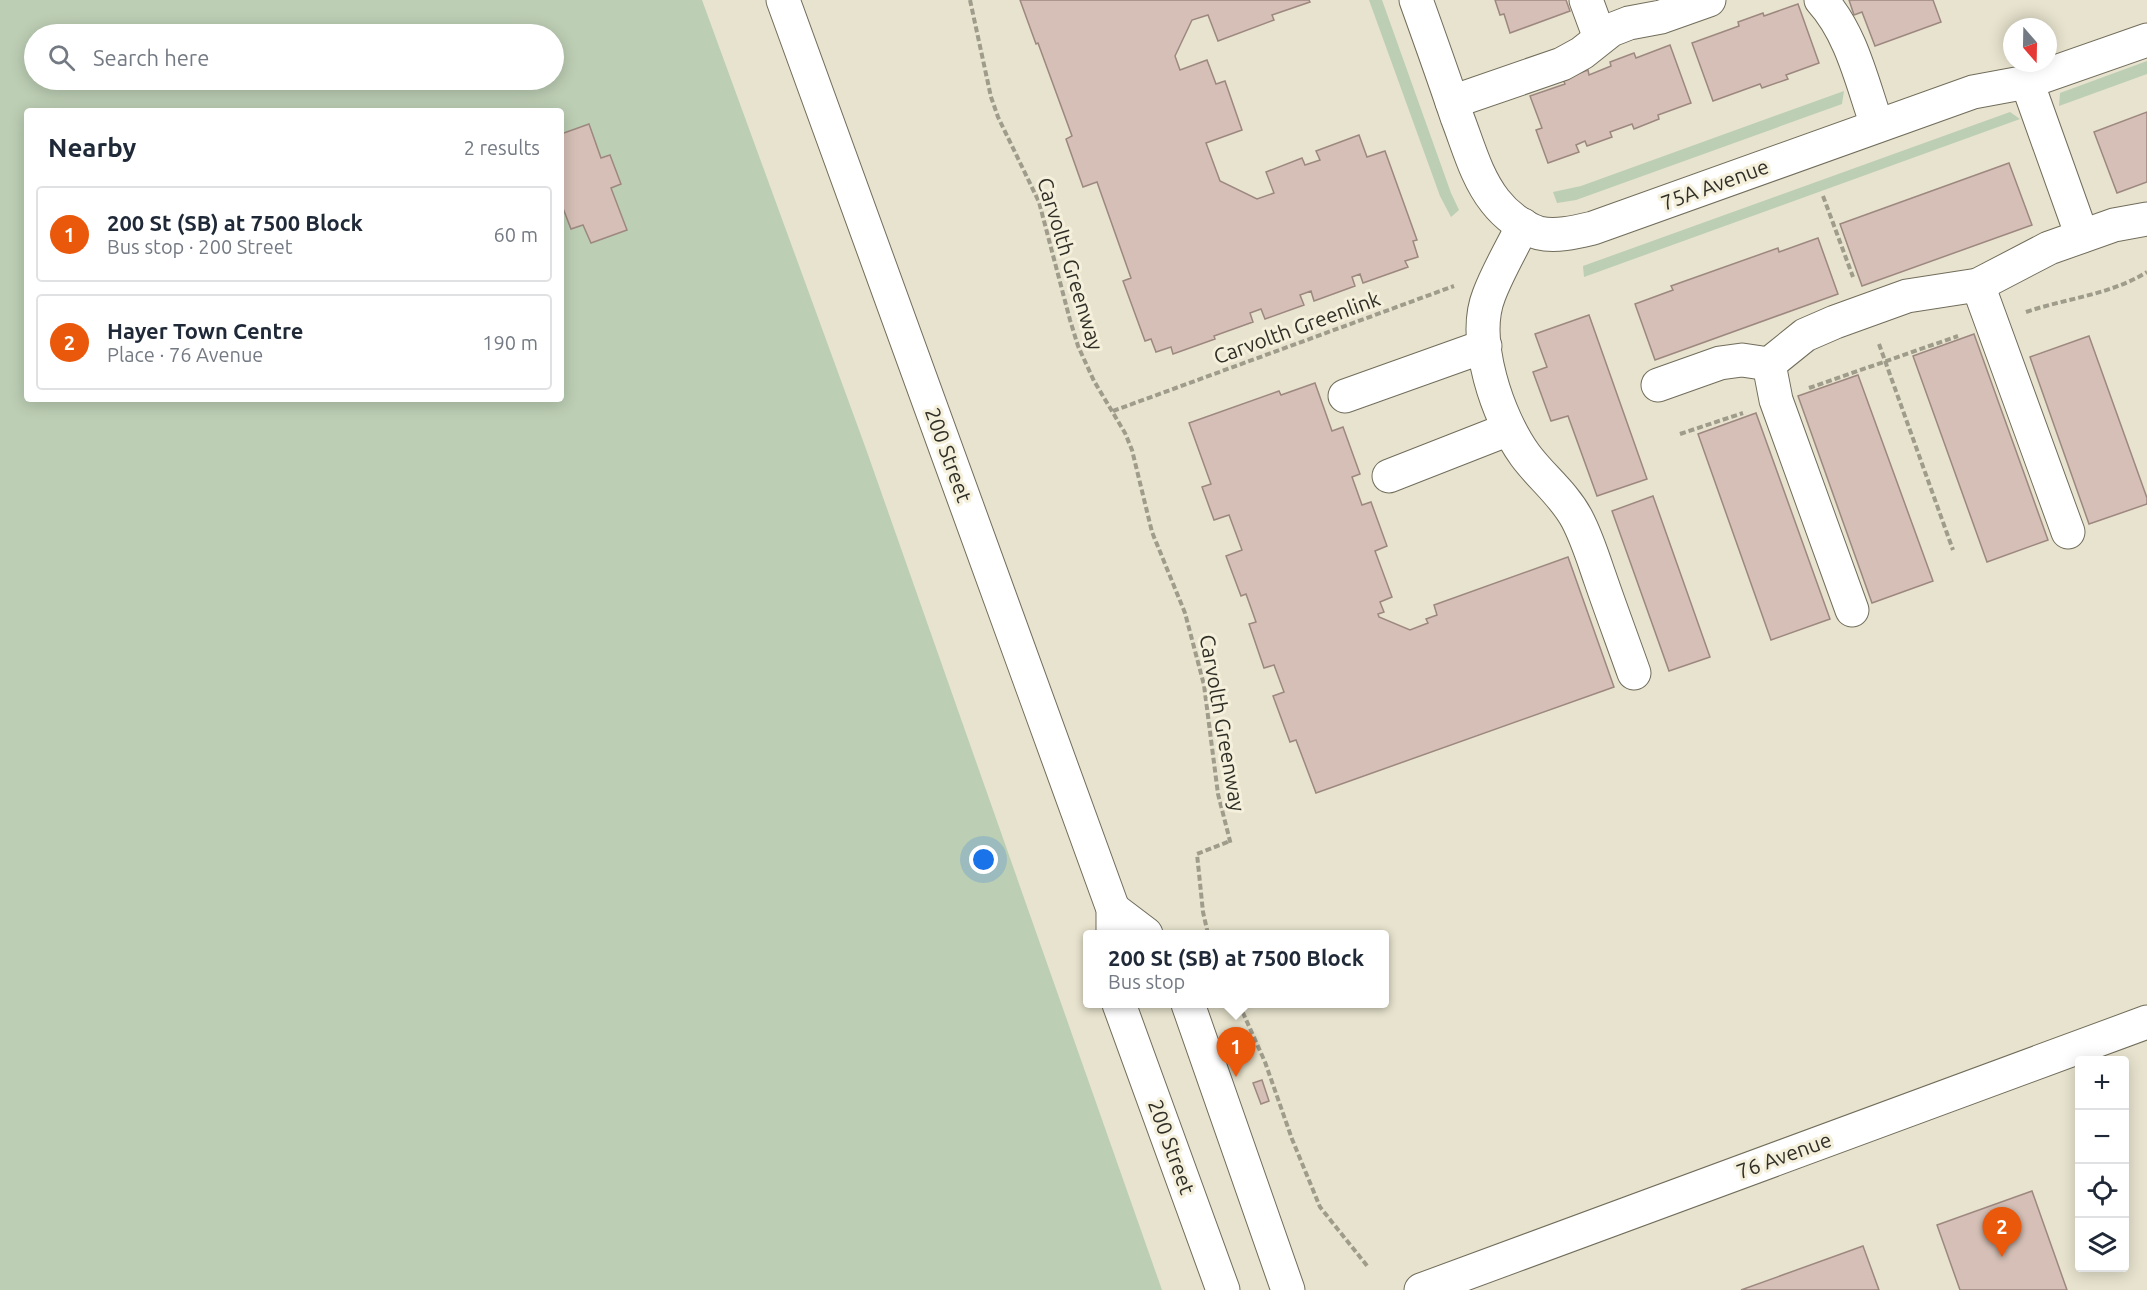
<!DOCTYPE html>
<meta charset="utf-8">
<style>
:root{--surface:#fff;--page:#f6f6f7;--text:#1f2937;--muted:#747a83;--line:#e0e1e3;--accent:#ea580c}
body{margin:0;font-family:Ubuntu,sans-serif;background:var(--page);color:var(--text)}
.controls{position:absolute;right:18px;bottom:18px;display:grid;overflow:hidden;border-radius:6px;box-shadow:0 3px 15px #0003}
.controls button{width:54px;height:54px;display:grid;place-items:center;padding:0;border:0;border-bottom:2px solid var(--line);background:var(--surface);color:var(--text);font:30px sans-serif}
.compass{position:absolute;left:2003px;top:18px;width:54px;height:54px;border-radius:50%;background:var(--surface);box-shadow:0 3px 15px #0003;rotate:160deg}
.you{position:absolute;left:984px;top:860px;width:21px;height:21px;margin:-15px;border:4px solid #fff;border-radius:50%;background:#1a73e8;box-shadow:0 0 0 9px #1a73e833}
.badge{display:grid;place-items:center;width:39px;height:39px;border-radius:50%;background:var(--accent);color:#fff;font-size:20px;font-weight:700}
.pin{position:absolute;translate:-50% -50px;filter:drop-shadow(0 2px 3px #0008)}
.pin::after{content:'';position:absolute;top:32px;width:21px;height:18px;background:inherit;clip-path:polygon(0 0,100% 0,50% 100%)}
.popup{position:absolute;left:1083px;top:930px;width:306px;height:78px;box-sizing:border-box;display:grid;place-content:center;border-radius:6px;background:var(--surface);filter:drop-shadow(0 2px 4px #0005);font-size:20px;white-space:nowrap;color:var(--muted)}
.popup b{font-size:22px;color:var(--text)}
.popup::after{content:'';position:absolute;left:50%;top:100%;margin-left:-12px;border:12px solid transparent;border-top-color:var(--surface)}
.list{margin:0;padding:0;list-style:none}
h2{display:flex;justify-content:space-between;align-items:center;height:78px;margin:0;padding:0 24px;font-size:26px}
h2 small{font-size:20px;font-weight:400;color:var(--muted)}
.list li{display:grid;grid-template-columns:39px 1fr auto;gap:18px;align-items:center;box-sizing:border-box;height:96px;margin:0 12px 12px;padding:0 12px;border:2px solid var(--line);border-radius:6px}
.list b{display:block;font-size:22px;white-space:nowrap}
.list p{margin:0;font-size:20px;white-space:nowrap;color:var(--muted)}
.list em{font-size:20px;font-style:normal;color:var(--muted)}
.icon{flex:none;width:33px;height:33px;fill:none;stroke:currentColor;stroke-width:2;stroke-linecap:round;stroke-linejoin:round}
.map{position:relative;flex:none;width:2147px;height:1290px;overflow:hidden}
.search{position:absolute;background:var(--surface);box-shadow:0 3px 15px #0003;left:24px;top:24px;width:540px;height:66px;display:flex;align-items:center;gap:15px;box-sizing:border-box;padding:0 21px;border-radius:33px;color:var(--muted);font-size:22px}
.panel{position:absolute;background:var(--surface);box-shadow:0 3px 15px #0003;left:24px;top:108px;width:540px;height:294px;border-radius:6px}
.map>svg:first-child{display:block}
.green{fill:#bcceb4;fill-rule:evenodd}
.building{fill:#d5bfb6;stroke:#9d8880;stroke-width:1.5}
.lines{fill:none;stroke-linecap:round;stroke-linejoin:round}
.minor-casing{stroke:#716d5b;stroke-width:35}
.major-casing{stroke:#716d5b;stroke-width:35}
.path{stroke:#9f9c8c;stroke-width:4;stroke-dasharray:6 3;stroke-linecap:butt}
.minor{stroke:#fff;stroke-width:33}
.major{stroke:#fff;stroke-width:33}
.labels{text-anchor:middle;stroke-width:6;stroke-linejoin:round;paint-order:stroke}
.street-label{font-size:21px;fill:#302f27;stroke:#f5f0db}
</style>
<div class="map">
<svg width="2147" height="1290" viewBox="0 0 2147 1290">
<rect width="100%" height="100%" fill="#e7e3ce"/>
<g class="green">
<path d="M0,0h702l164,449 296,841h-1162zM34,34h520v46h-520zM27,111h534v288h-534z"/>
<path d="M1369,0h13l69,193 8,17 -8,7 -11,-21z"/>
<path d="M2147,61v13l-88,32 1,-13z"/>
<path d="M1844,91l-2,13 -266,96 -19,3 -4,-11 28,-6z"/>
<path d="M2010,112l10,7 -436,158 -1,-11z"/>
</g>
<g class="building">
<path d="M1020,0h289l1,2 -38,13 2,5 -56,21 -10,-26 -16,5 -17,36 5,14 27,-10 9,24 9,-3 17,49 -36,13 14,38 37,18 17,-6 -8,-21 36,-14 3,7 15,-5 -4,-9 43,-16 8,22 18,-6 32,89 -4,1 5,16 -13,4 3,6 -45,16 -3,-9 -8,3 3,9 -41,15 -3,-10 -11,4 4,10 -39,14 -4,-10 -11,4 3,9 -39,14 1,3 -42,15 -2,-7 -15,5 -5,-13 -6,2 -22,-60 8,-3 -34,-96 -14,5 -17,-48 6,-3 -34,-93 -2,1z"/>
<path d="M1495,0h71l4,11 -60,22 -6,-19 -4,1z"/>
<path d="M1849,0h84l8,22 -66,24 -13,-34 -8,3z"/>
<path d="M1798,4l21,59 -33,12 2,4 -26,9 -2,-4 -47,17 -21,-58 47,-17 -1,-4 25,-9 1,3z"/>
<path d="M1670,45l21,58 -33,12 1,4 -25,10 -2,-5 -22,8 2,5 -25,9 -2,-5 -9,4 3,7 -31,11 -12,-33 6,-2 -12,-32 35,-12 -2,-5 25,-9 1,5 22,-9 -1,-4 24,-9 2,5z"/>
<path d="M2147,112v70l-30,11 -23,-61z"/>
<path d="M589,124l12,34 9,-3 11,29 -10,4 16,42 -36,13 -8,-18 -12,4 -10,-26v-69z"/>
<path d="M2009,163l23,62 -170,61 -22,-62z"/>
<path d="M1818,238l20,56 -183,66 -20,-56 38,-14 -2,-4 107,-38 1,4z"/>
<path d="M1589,315l58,164 -50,17 -29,-80 -17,5 -18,-49 14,-5 -12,-33z"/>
<path d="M1974,334l74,206 -61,22 -74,-206z"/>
<path d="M2089,336l58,162v6l-58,20 -59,-167z"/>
<path d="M1858,375l75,206 -61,22 -74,-207z"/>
<path d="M1315,383l17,48 11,-4 17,47 -8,3 10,28 9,-3 16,44 -12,5 17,46 -12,5 4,10 -6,2 1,3 31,13 18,-7 -2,-4 11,-4 -3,-10 134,-48 46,130 -298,106 -20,-53 -6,2 -17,-46 11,-4 -10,-27 -10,3 -15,-44 7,-2 -10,-28 -5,2 -15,-40 16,-6 -13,-35 -15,5 -12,-33 9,-3 -22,-61 90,-32 2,4z"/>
<path d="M1756,413l74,206 -59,21 -73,-206z"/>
<path d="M1653,496l57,161 -41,14 -57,-160z"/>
<path d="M1262,1080l7,21 -8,3 -8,-21z"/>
<path d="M2032,1191l35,99h-107l-23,-65z"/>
<path d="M1863,1246l16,44h-138z"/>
</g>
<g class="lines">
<g class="minor-casing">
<g id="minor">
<path d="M1416,0c14,39 28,78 41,117 11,28 19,60 38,84 10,13 27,27 44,32 17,4 37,-1 54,-5l380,-136 54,-10 120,-42"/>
<path d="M1586,0l14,38"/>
<path d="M1821,0c31,34 41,83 56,125"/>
<path d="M2027,82l55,154"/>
<path d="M1452,102l110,-38 20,-11 29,-23 18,-7 32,-6 48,-17"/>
<path d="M1523,225c-11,23 -25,46 -34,70 -18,45 9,123 36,160 16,22 39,39 52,64 10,19 16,39 23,59 11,32 23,64 34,95"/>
<path d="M1978,285l90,247"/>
<path d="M1769,364l7,36 76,210"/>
<path d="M1658,385l62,-22 22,-3 27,4 36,-29 30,-13 72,-26 71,-11 71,-37 65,-23 33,-6"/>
<path d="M1345,396l140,-50"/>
<path d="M1389,476l120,-47"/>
<path d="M1421,1290l726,-268"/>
</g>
</g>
<g class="major-casing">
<g id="major">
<path d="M783,0l330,909v25"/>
<path d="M1113,909l33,25"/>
<path d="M1119,1004l104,286"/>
<path d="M1188,1004l100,286"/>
</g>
</g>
<g class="path">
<path d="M970,0l21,97 7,20 41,85 31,118 8,26 16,35 31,52 7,17 20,82 33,81 19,72 14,109 13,51"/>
<path d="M1823,196l30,81"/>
<path d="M2026,312c41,-14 84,-17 121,-40"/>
<path d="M1879,344l74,206"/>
<path d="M1809,388l149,-52"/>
<path d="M1113,411l341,-125"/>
<path d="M1680,434l63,-21"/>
<path d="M1208,934l-5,-22 -6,-58 33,-13"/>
<path d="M1239,1004l26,58 27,77 28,68 48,60"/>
</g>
<use href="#minor" class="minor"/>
<use href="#major" class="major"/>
</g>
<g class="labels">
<g class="street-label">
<text transform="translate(1715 185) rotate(-20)" y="7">75A Avenue</text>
<text transform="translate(1070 264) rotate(73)" y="7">Carvolth Greenway</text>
<text transform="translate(1297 328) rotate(-20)" y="7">Carvolth Greenlink</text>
<text transform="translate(948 455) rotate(70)" y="7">200 Street</text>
<text transform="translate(1222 723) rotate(80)" y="7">Carvolth Greenway</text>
<text transform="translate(1171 1147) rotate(70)" y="7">200 Street</text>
<text transform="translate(1784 1156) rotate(-20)" y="7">76 Avenue</text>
</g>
</g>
</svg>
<div class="controls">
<button>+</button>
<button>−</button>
<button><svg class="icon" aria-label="locate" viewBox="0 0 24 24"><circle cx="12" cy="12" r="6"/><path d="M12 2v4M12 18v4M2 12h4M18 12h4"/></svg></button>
<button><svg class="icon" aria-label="layers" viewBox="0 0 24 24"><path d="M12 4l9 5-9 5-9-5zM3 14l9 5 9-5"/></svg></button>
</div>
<svg class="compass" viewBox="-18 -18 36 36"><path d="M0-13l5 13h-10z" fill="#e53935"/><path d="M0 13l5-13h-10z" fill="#747a83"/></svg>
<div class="you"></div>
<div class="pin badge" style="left:1236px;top:1077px">1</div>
<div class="popup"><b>200 St (SB) at 7500 Block</b>Bus stop</div>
<div class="pin badge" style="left:2002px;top:1257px">2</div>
<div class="search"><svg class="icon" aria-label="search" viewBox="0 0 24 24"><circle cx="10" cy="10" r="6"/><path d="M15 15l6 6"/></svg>Search here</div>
<section class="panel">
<h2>Nearby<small>2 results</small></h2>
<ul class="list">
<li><span class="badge">1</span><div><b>200 St (SB) at 7500 Block</b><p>Bus stop · 200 Street</p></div><em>60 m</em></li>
<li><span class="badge">2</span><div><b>Hayer Town Centre</b><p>Place · 76 Avenue</p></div><em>190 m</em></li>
</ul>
</section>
</div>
